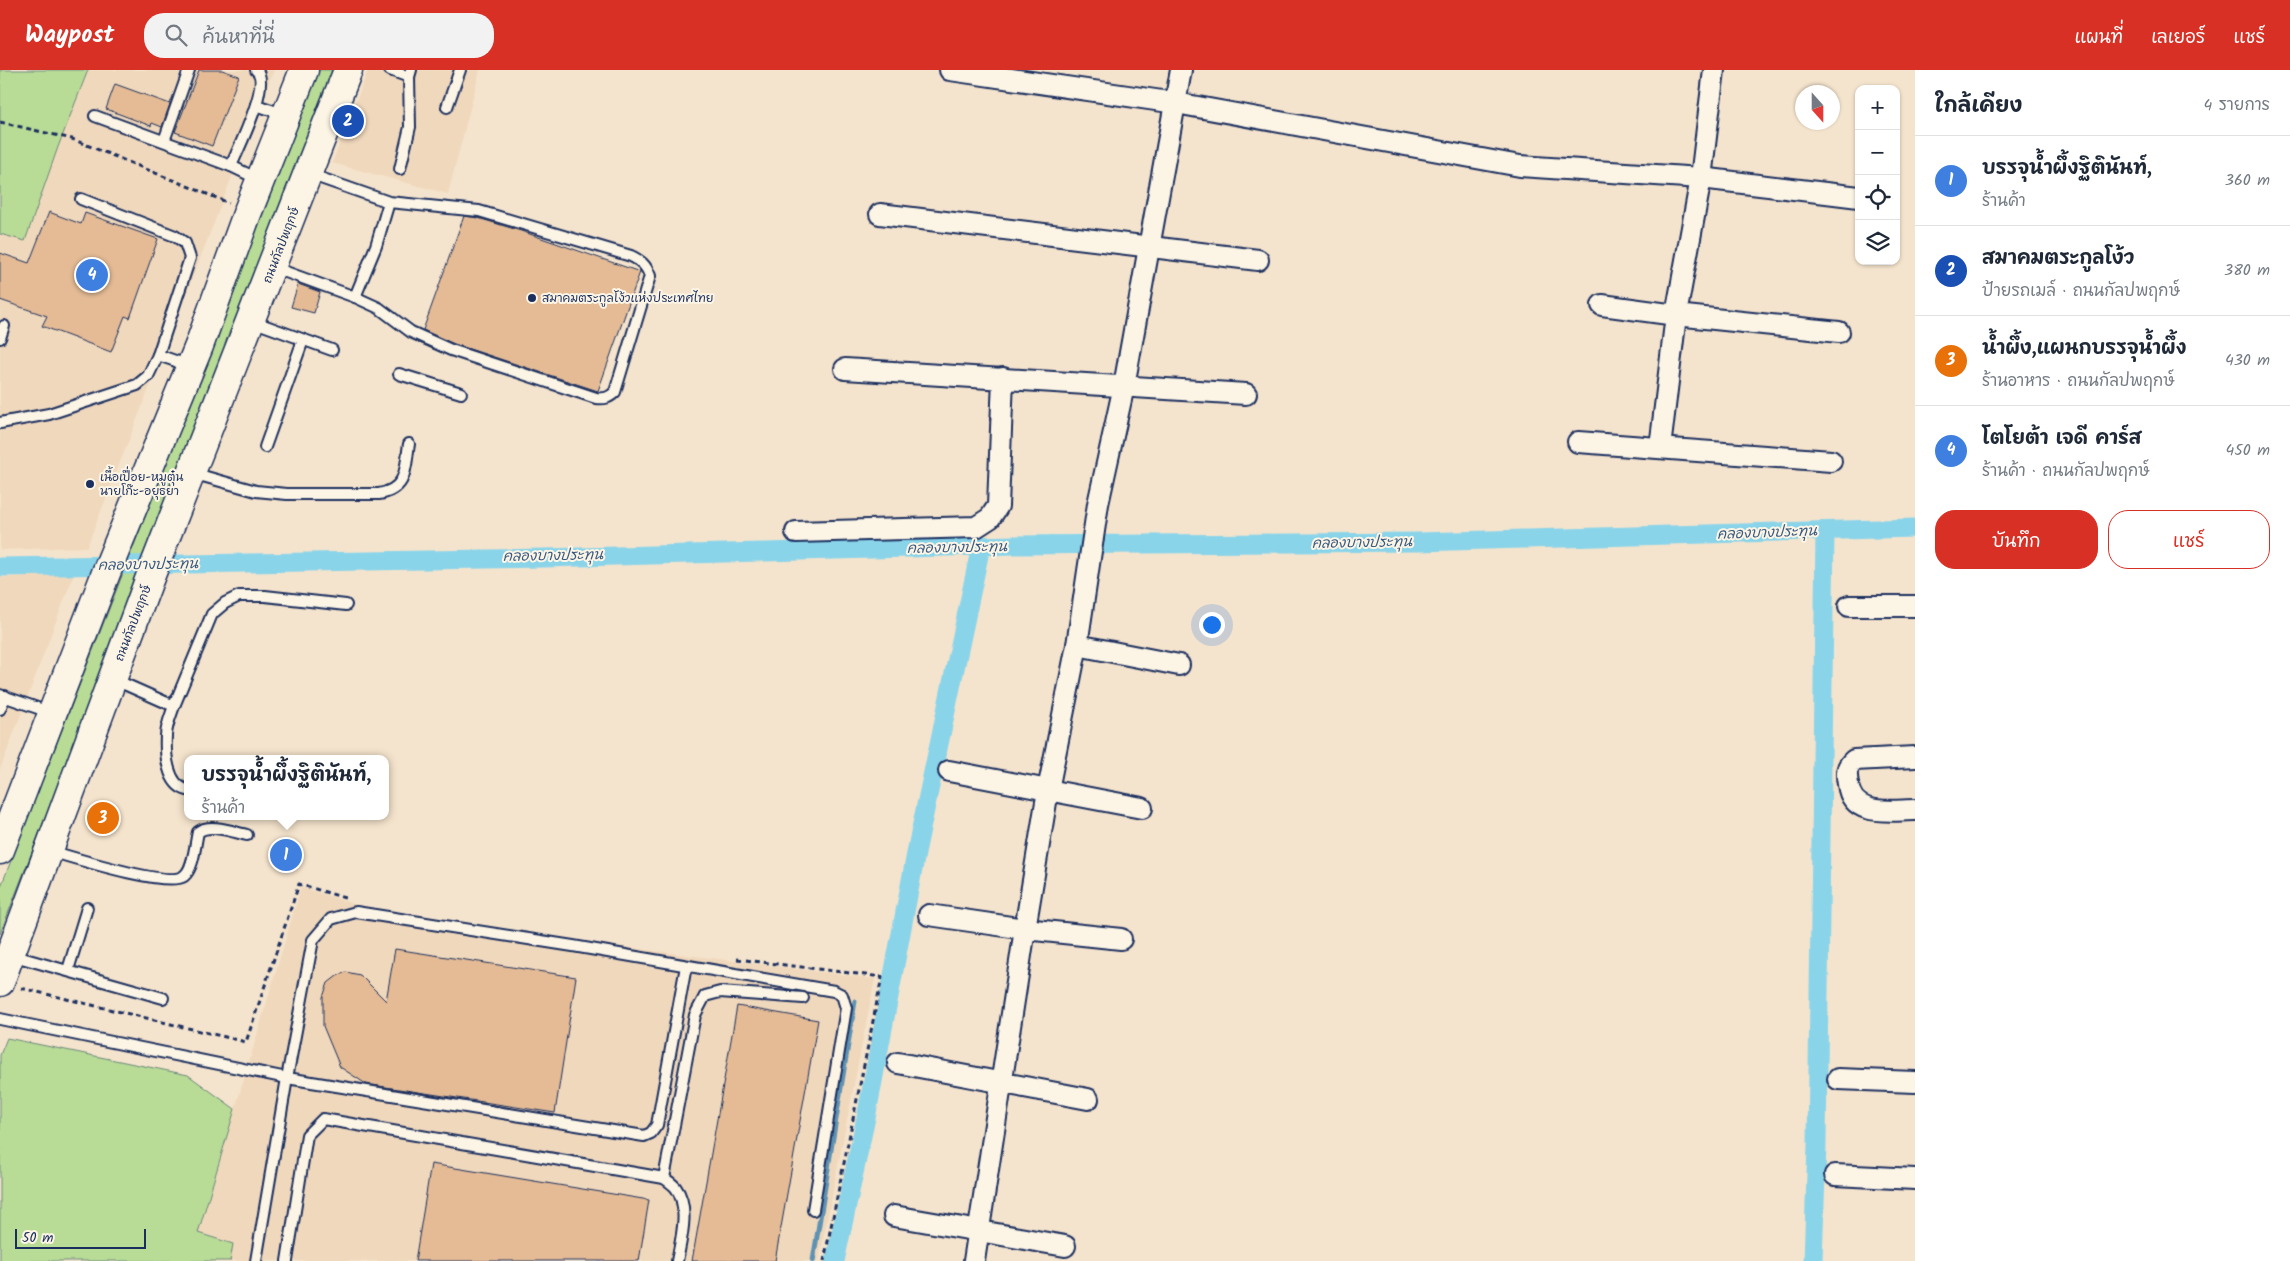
<!DOCTYPE html>
<html lang="th">
<meta charset="utf-8">
<style>
:root{--surface:#fff;--page:#f2f2f3;--text:#1f2937;--muted:#747a83;--line:#e0e1e3;--accent:#d93025}
body{margin:0;font-family:Kalam,"Playpen Sans Thai",sans-serif;background:var(--page);color:var(--text)}
.controls{position:absolute;right:15px;top:15px;display:grid;overflow:hidden;border-radius:10px;box-shadow:0 1px 4px #0004}
.controls button{width:45px;height:45px;display:grid;place-items:center;padding:0;border:0;border-bottom:1px solid var(--line);background:var(--surface);color:var(--text);font:25px sans-serif}
.compass{position:absolute;left:1795px;top:15px;width:45px;height:45px;border-radius:50%;background:var(--surface);box-shadow:0 1px 4px #0004;rotate:159deg}
.scale{position:absolute;left:15px;bottom:12px;width:131px;box-sizing:border-box;padding-left:5px;border:2px solid #1b2f5e;border-top:0;font-size:14px;line-height:18px;white-space:nowrap;color:#1b2f5e;-webkit-text-stroke:4px #fcf5e5;paint-order:stroke}
.you{position:absolute;left:1211px;top:554px;width:18px;height:18px;margin:-12px;border:4px solid #fff;border-radius:50%;background:#1a73e8;box-shadow:0 0 0 8px #1a73e833}
.badge{display:grid;place-items:center;width:32px;height:32px;border-radius:50%;background:var(--accent);color:#fff;font-size:16px;font-weight:700}
.pin{position:absolute;translate:-50% -50%;border:2px solid #fff;box-shadow:0 1px 5px #0006}
.popup{position:absolute;left:184px;top:685px;width:205px;height:65px;box-sizing:border-box;display:grid;place-content:center;border-radius:10px;background:var(--surface);filter:drop-shadow(0 1px 4px #0005);font-size:16px;white-space:nowrap;color:var(--muted)}
.popup b{font-size:19px;color:var(--text)}
.popup::after{content:'';position:absolute;left:50%;top:100%;margin-left:-10px;border:10px solid transparent;border-top-color:var(--surface)}
.list{margin:0;padding:0;list-style:none}
h2{display:flex;justify-content:space-between;align-items:center;height:65px;margin:0;padding:0 20px;font-size:21px}
h2 small{font-size:16px;font-weight:400;color:var(--muted)}
.list li{display:grid;grid-template-columns:32px 1fr auto;gap:15px;align-items:center;box-sizing:border-box;height:90px;padding:0 20px;border-top:1px solid var(--line)}
.list b{display:block;font-size:19px;white-space:nowrap}
.list p{margin:0;font-size:16px;white-space:nowrap;color:var(--muted)}
.list em{font-size:16px;font-style:normal;color:var(--muted)}
.actions{display:flex;gap:10px;padding:15px 20px}
.actions a{flex:1;padding:11px 0;border:1px solid var(--accent);border-radius:20px;text-align:center;font-size:18px;color:var(--accent)}
.actions .main{background:var(--accent);color:#fff}
.icon{flex:none;width:28px;height:28px;fill:none;stroke:currentColor;stroke-width:2;stroke-linecap:round;stroke-linejoin:round}
.map{position:relative;flex:none;width:1915px;height:1191px;overflow:hidden}
header{display:flex;align-items:center;gap:30px;box-sizing:border-box;height:70px;padding:0 25px;background:var(--accent);color:#fff}
header strong{font-size:24px}
nav{display:flex;gap:28px;margin-inline-start:auto;font-size:18px}
.search{width:350px;height:45px;background:var(--page);display:flex;align-items:center;gap:12px;box-sizing:border-box;padding:0 18px;border-radius:20px;color:var(--muted);font-size:19px}
main{display:flex}
aside{flex:1;background:var(--surface)}
.map>svg:first-child{display:block}
.built{fill:#f0d8bc}
.green{fill:#b8dc96;stroke:#6a867a}
.lines{fill:none;stroke-linecap:round;stroke-linejoin:round}
.stream{stroke:#5e92b2;stroke-width:5}
.canal{stroke:#8ad4ea;stroke-width:19}
.building{fill:#e4bb95;stroke:#1b2f5e}
.service-casing{stroke:#1b2f5e;stroke-width:14}
.minor-casing{stroke:#1b2f5e;stroke-width:24}
.primary-casing{stroke:#1b2f5e;stroke-width:31}
.path{stroke:#1b2f5e;stroke-width:3;stroke-dasharray:5 4;stroke-linecap:butt}
.service{stroke:#fcf5e5;stroke-width:10}
.minor{stroke:#fcf5e5;stroke-width:20}
.primary{stroke:#fcf5e5;stroke-width:28}
.poi-dot{fill:#1b2f5e;stroke:#fcf5e5;stroke-width:2}
.labels{text-anchor:middle;stroke-width:4;stroke-linejoin:round;paint-order:stroke}
.street-label{font-size:12px;fill:#1b2f5e;stroke:#fcf5e5}
.poi-label{font-size:12px;fill:#1b2f5e;stroke:#fcf5e5;text-anchor:start}
.water-label{font-size:14px;font-style:italic;fill:#375881;stroke:#fcf5e5}
</style>
<header>
<strong>Waypost</strong>
<div class="search"><svg class="icon" aria-label="search" viewBox="0 0 24 24"><circle cx="10" cy="10" r="6"/><path d="M15 15l6 6"/></svg>ค้นหาที่นี่</div>
<nav><a>แผนที่</a><a>เลเยอร์</a><a>แชร์</a></nav>
</header>
<main>
<div class="map">
<svg width="1915" height="1191" viewBox="0 0 1915 1191">
<rect width="100%" height="100%" fill="#f5e4cd"/>
<filter id="ink" filterUnits="userSpaceOnUse"><feTurbulence type="fractalNoise" baseFrequency=".02" numOctaves="2"/><feDisplacementMap in="SourceGraphic" scale="10" xChannelSelector="R" yChannelSelector="G"/><feConvolveMatrix kernelMatrix="1 2 1 2 8 2 1 2 1" color-interpolation-filters="sRGB"/></filter>
<g filter="url(#ink)">
<g class="built">
<path d="M88,0h186l-187,477 -87,3v-316l58,-87z"/>
<path d="M368,0h112l-32,124 -116,-31z"/>
<path d="M74,504l-74,196v-193z"/>
<path d="M301,817l96,31 478,61 -56,282h-589l2,-17 -34,-11z"/>
</g>
<g class="green">
<path d="M0,0h88l-30,77 -33,94 -25,-7z"/>
<path d="M319,0h17l-336,864v-45z"/>
<path d="M7,968l181,37 47,34 -37,124 35,11 -3,17h-230v-206z"/>
</g>
<g class="lines">
<path class="stream" d="M813,1191l42,-260"/>
<g class="canal">
<path d="M0,497l544,-9 470,-13 404,-3 497,-14"/>
<path d="M835,1191l32,-148 51,-270 63,-297"/>
<path d="M1813,1191l4,-116 8,-614"/>
</g>
</g>
<g class="building">
<path d="M199,0h23l17,6 -27,70 -37,-14z"/>
<path d="M115,14l55,20 -8,23 -10,-4 -1,3 -45,-17z"/>
<path d="M49,142l32,12 4,-11 73,26 -28,79 -5,-2 -14,36 -69,-26 5,-10 -47,-16v-47l29,10z"/>
<path d="M464,146l14,2 43,13 119,41 -42,119 -144,-47 -31,-14z"/>
<path d="M298,214l22,8 -6,21 -23,-6z"/>
<path d="M395,879l181,28 -21,136 -189,-29 -26,-17 -17,-41v-29l5,-14 9,-7 9,-4 14,3 26,26z"/>
<path d="M737,936l81,14 -43,241h-83z"/>
<path d="M431,1094l218,36 -10,61h-224z"/>
</g>
<g class="lines">
<g class="service-casing">
<g id="service">
<path d="M390,0l19,7 2,-7"/>
<path d="M256,35l30,10"/>
<path d="M447,37l13,-37"/>
<path d="M95,46l136,50c7,-17 41,-84 25,-96"/>
<path d="M164,71l25,-71"/>
<path d="M231,96l29,14"/>
<path d="M400,99l10,-42 -1,-50"/>
<path d="M309,104l80,28 -13,44 -21,51 24,11 32,24 40,18 145,48c9,1 13,0 19,-6l35,-116c-4,-11 -9,-15 -19,-20l-152,-45 -90,-9"/>
<path d="M81,129l94,37 10,7 5,15 -32,97 32,11"/>
<path d="M272,197l83,30"/>
<path d="M252,251l80,29"/>
<path d="M0,268l4,-12"/>
<path d="M399,304l62,19"/>
<path d="M0,353l49,-9 88,-29 11,-9 10,-21"/>
<path d="M265,377l38,-107"/>
<path d="M192,403l64,18 31,3h92c29,-5 26,-26 30,-50"/>
<path d="M113,609l61,27c-3,9 -8,20 -8,30 -1,17 1,49 21,54"/>
<path d="M0,625l52,18"/>
<path d="M174,636l38,-92 13,-11 14,-7h26l81,9"/>
<path d="M0,639l5,-13"/>
<path d="M50,781c21,6 119,37 134,25 10,-8 11,-32 14,-44 12,-9 35,0 49,3"/>
<path d="M11,885l152,43"/>
<path d="M68,900l19,-62"/>
<path d="M0,949l287,59 357,58 7,-3 6,-8 29,-159"/>
<path d="M664,1108l31,-163 10,-19 15,-4 83,6"/>
<path d="M256,1191l31,-183 26,-138 18,-21 25,-7 217,34 261,45 8,4 4,13 -33,202"/>
<path d="M287,1191l20,-126 16,-16 341,59c4,3 9,6 12,10 14,19 5,52 1,73"/>
</g>
</g>
<g class="minor-casing">
<g id="minor">
<path d="M950,0l226,33 344,63 181,12 158,19"/>
<path d="M880,144l378,46"/>
<path d="M1602,235l74,10 163,17"/>
<path d="M845,299l401,25"/>
<path d="M1578,372l253,19"/>
<path d="M1660,378l16,-133 25,-137 13,-108"/>
<path d="M796,462l180,-5 14,-9 8,-12 5,-128"/>
<path d="M1849,536h66"/>
<path d="M1077,575l102,20"/>
<path d="M1915,687l-61,3c-8,7 -8,13 -6,24 4,34 42,26 67,26"/>
<path d="M949,701l193,37"/>
<path d="M929,845l96,14 96,10"/>
<path d="M898,993l190,36"/>
<path d="M1838,1009l77,3"/>
<path d="M1835,1105l80,4"/>
<path d="M894,1146l171,30"/>
<path d="M974,1191l51,-332 23,-139 29,-145 21,-141 26,-118 57,-316"/>
</g>
</g>
<g class="primary-casing">
<g id="primary">
<path d="M0,780l106,-277 93,-227 49,-135 56,-141"/>
<path d="M0,912l149,-402 199,-510"/>
</g>
</g>
<g class="path">
<path d="M0,52l72,17 157,64"/>
<path d="M737,889l145,18 -58,284"/>
<path d="M21,918l225,54 53,-158 49,15"/>
</g>
<use href="#service" class="service"/>
<use href="#minor" class="minor"/>
<use href="#primary" class="primary"/>
</g>
</g>
<g class="poi-dot">
<circle cx="532" cy="228" r="5"/>
<circle cx="90" cy="414" r="5"/>
</g>
<g class="labels">
<g class="street-label">
<text transform="translate(281 175) rotate(-69)" y="4">ถนนกัลปพฤกษ์</text>
<text transform="translate(133 553) rotate(-69)" y="4">ถนนกัลปพฤกษ์</text>
</g>
<g class="poi-label">
<text x="542" y="232">สมาคมตระกูลโง้วแห่งประเทศไทย</text>
<text x="100" y="411">เนื้อเปื่อย-หมูตุ๋น<tspan x="100" dy="14">นายโก๊ะ-อยุธยา</tspan></text>
</g>
<g class="water-label">
<text transform="translate(1767 462) rotate(-2)" y="5">คลองบางประทุน</text>
<text transform="translate(1362 472) rotate(-1)" y="5">คลองบางประทุน</text>
<text transform="translate(957 477) rotate(-1)" y="5">คลองบางประทุน</text>
<text transform="translate(553 485) rotate(-1)" y="5">คลองบางประทุน</text>
<text transform="translate(148 494) rotate(-1)" y="5">คลองบางประทุน</text>
</g>
</g>
</svg>
<div class="controls">
<button>+</button>
<button>−</button>
<button><svg class="icon" aria-label="locate" viewBox="0 0 24 24"><circle cx="12" cy="12" r="6"/><path d="M12 2v4M12 18v4M2 12h4M18 12h4"/></svg></button>
<button><svg class="icon" aria-label="layers" viewBox="0 0 24 24"><path d="M12 4l9 5-9 5-9-5zM3 14l9 5 9-5"/></svg></button>
</div>
<svg class="compass" viewBox="-18 -18 36 36"><path d="M0-13l5 13h-10z" fill="#e53935"/><path d="M0 13l5-13h-10z" fill="#747a83"/></svg>
<div class="scale">50 m</div>
<div class="you"></div>
<div class="pin badge" style="left:286px;top:785px;background:#3f7fe0">1</div>
<div class="popup"><b>บรรจุน้ำผึ้งฐิตินันท์,</b>ร้านค้า</div>
<div class="pin badge" style="left:348px;top:51px;background:#1a4fb4">2</div>
<div class="pin badge" style="left:103px;top:748px;background:#e8710a">3</div>
<div class="pin badge" style="left:92px;top:205px;background:#3f7fe0">4</div>
</div>
<aside>
<h2>ใกล้เคียง<small>4 รายการ</small></h2>
<ul class="list">
<li><span class="badge" style="background:#3f7fe0">1</span><div><b>บรรจุน้ำผึ้งฐิตินันท์,</b><p>ร้านค้า</p></div><em>360 m</em></li>
<li><span class="badge" style="background:#1a4fb4">2</span><div><b>สมาคมตระกูลโง้ว</b><p>ป้ายรถเมล์ · ถนนกัลปพฤกษ์</p></div><em>380 m</em></li>
<li><span class="badge" style="background:#e8710a">3</span><div><b>น้ำผึ้ง,แผนกบรรจุน้ำผึ้ง</b><p>ร้านอาหาร · ถนนกัลปพฤกษ์</p></div><em>430 m</em></li>
<li><span class="badge" style="background:#3f7fe0">4</span><div><b>โตโยต้า เจดี คาร์ส</b><p>ร้านค้า · ถนนกัลปพฤกษ์</p></div><em>450 m</em></li>
</ul>
<div class="actions"><a class="main">บันทึก</a><a>แชร์</a></div>
</aside>
</main>
